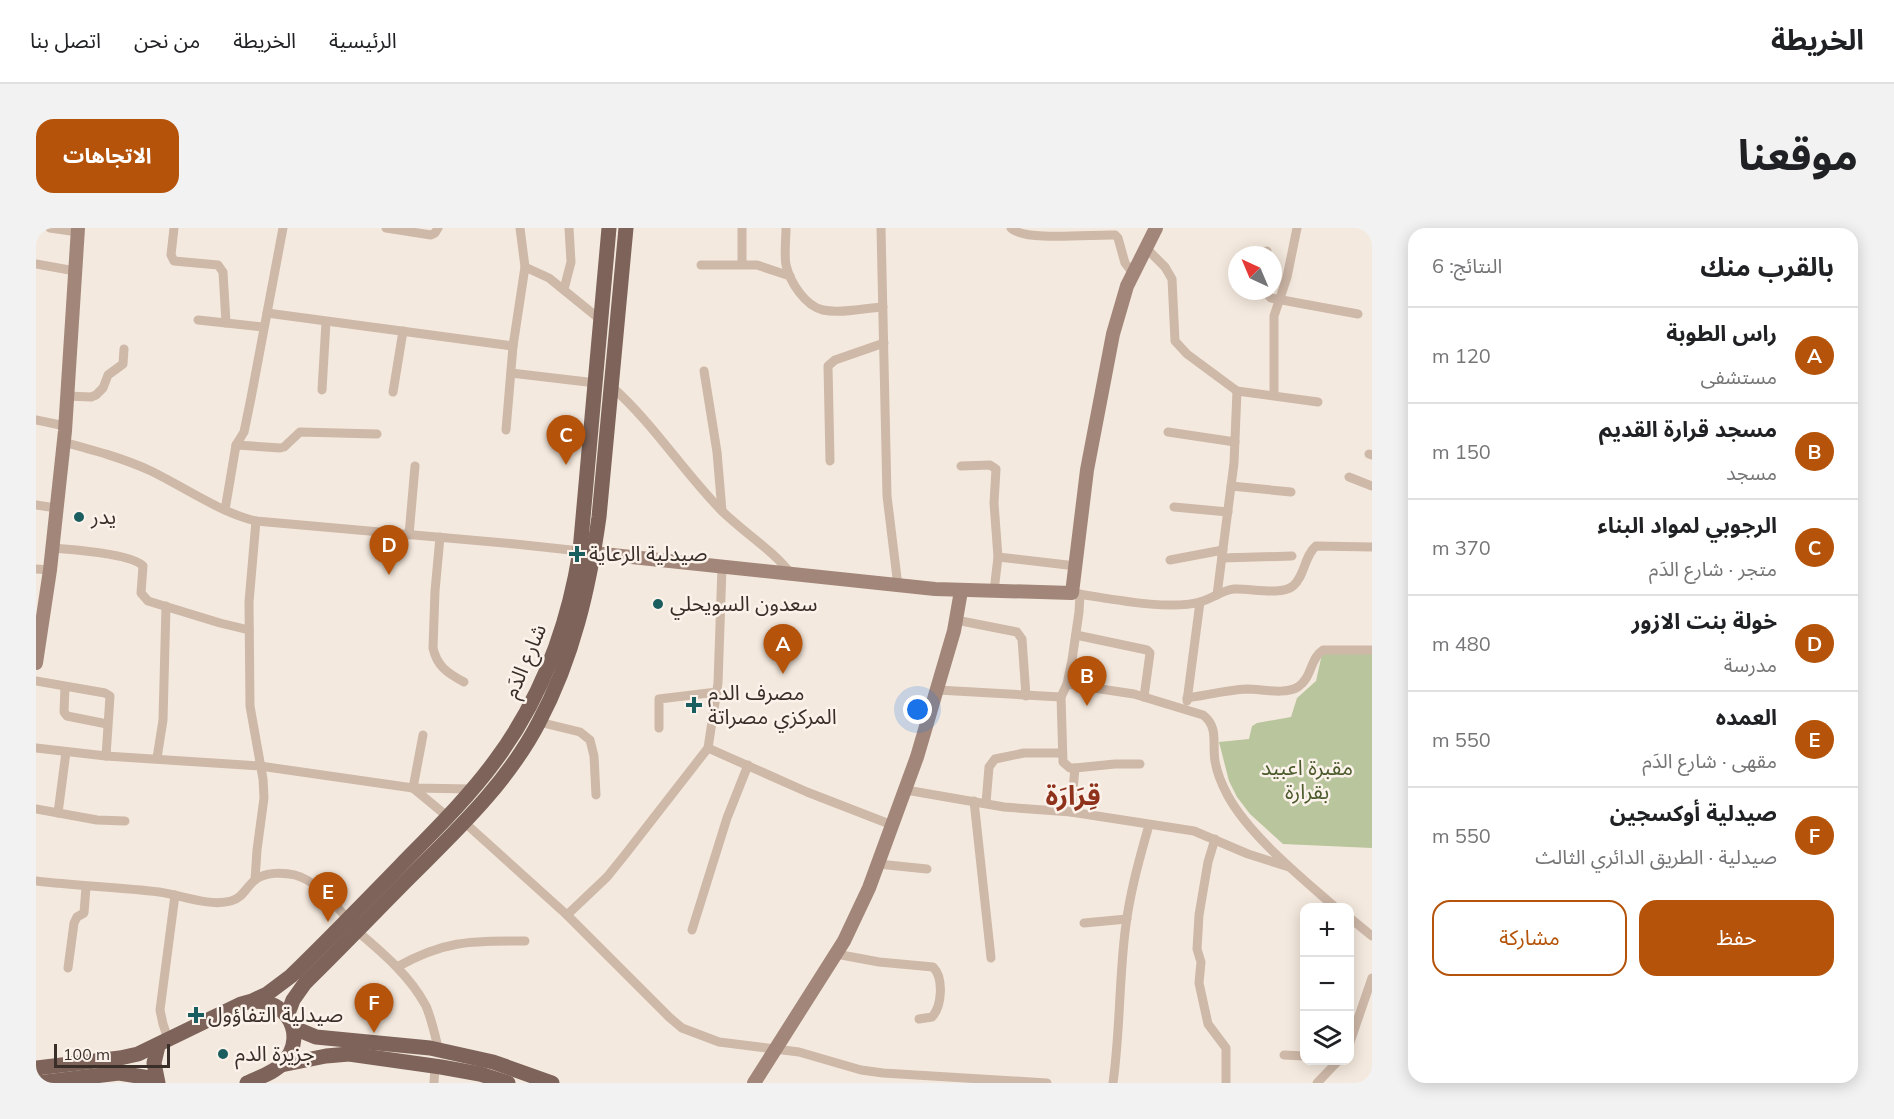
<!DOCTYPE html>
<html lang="ar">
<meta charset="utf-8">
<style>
:root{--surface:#fff;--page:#f2f2f2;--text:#202124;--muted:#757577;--line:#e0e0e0;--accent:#b45309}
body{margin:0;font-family:Mulish,"Noto Sans Arabic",sans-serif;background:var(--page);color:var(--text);direction:rtl}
.controls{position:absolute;right:18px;bottom:18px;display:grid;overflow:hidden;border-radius:12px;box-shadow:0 3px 15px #0003}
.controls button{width:54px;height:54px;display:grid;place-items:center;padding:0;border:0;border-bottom:2px solid var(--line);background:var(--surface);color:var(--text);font:30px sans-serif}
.compass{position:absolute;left:1192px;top:18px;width:54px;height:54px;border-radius:50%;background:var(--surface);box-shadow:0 3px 15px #0003;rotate:316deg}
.scale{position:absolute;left:18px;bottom:15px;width:116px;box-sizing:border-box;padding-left:6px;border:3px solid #3a2e29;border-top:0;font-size:16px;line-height:21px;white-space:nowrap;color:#3a2e29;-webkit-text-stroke:4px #fbf3eb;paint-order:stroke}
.you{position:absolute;left:882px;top:482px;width:21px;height:21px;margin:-15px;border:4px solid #fff;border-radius:50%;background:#1a73e8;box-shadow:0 0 0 9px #1a73e833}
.badge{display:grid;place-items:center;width:39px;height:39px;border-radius:50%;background:var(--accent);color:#fff;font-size:20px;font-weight:700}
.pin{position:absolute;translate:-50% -50px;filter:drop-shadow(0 2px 3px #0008)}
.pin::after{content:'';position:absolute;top:32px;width:21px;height:18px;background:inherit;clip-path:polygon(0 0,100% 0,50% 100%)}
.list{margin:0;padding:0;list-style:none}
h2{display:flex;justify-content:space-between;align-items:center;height:78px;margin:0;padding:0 24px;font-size:26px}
h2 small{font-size:20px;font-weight:400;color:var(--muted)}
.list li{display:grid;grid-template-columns:39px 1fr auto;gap:18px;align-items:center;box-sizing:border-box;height:96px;padding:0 24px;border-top:2px solid var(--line)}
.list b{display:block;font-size:22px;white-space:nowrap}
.list p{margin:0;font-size:20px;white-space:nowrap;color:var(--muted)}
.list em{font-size:20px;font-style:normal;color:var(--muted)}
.actions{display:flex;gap:12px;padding:18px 24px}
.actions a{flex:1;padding:14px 0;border:2px solid var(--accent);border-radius:18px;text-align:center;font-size:21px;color:var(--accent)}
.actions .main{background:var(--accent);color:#fff}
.icon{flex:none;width:33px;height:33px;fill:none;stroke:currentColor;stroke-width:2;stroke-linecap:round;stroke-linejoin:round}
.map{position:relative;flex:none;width:1336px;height:855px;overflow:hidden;direction:ltr;border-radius:18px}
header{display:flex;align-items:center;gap:36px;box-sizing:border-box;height:84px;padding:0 30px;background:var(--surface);border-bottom:2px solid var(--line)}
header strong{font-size:28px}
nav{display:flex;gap:33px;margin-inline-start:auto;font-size:21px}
.intro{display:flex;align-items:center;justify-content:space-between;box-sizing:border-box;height:144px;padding:0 36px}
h1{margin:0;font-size:42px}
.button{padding:15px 27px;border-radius:18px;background:var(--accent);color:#fff;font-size:21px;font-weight:700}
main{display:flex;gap:36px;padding:0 36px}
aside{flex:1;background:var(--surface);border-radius:18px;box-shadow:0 3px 15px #0003}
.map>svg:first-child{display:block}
.green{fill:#b9c59c}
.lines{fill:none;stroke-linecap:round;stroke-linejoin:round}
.street{stroke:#ceb8a8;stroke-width:9}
.secondary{stroke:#a28679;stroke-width:14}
.primary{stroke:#7d6359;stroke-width:15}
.poi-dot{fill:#1b5e5f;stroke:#fbf3eb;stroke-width:2}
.labels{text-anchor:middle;stroke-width:5;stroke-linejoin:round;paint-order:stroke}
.poi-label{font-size:21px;fill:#3a2e29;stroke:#fbf3eb;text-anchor:start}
.street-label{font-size:21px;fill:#3a2e29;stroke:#fbf3eb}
.park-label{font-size:21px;fill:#4b5a2b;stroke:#fbf3eb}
.district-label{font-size:27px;font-weight:bold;fill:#8f321c;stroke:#fbf3eb}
</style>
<header>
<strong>الخريطة</strong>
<nav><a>الرئيسية</a><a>الخريطة</a><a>من نحن</a><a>اتصل بنا</a></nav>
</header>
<div class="intro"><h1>موقعنا</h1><a class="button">الاتجاهات</a></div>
<main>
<aside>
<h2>بالقرب منك<small>النتائج: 6</small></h2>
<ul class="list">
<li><span class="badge">A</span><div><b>راس الطوبة</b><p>مستشفى</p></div><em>120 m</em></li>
<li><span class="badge">B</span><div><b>مسجد قرارة القديم</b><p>مسجد</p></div><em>150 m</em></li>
<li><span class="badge">C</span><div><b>الرجوبي لمواد البناء</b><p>متجر · شارع الدَم</p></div><em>370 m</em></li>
<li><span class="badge">D</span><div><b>خولة بنت الازور</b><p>مدرسة</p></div><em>480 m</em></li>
<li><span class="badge">E</span><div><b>العمده</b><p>مقهى · شارع الدَم</p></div><em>550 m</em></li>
<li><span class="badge">F</span><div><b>صيدلية أوكسجين</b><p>صيدلية · الطريق الدائري الثالث</p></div><em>550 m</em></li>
</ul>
<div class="actions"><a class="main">حفظ</a><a>مشاركة</a></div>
</aside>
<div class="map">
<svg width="1336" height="855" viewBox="0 0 1336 855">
<rect width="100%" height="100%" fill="#f4e9de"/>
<path class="green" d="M1336,425v195l-89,-4 -33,-30 -13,-17 -8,-16 -10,-39 30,-3 3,-13 5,-3 34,-6 6,-19 19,-17 6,-27z"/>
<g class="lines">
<g class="street">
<path d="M14,0l28,4"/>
<path d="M138,0l-3,27 3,6 44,4 5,7 3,51 37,4"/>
<path d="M350,0l45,7 4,-2 3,-5"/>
<path d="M706,0v36"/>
<path d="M750,0c0,12 -2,26 0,37 4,17 19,41 37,45 18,4 41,-2 60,-3"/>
<path d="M845,0l6,268 11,90"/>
<path d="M975,0c13,14 83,6 104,7l3,3 7,25 7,9"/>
<path d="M1110,20l19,19 7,12 3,62 12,13 50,37 81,11"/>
<path d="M1230,27l1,-4"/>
<path d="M0,36l39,7"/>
<path d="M665,37h56l33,11"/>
<path d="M489,39l24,11 53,43"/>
<path d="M528,61l7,-27 -2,-34"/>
<path d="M1231,63l1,4 3,3 87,16"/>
<path d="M231,85l246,33"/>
<path d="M162,92l28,3"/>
<path d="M668,143l13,81 5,59"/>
<path d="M475,145l85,10"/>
<path d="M575,158c42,37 71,84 110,124 23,23 51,39 71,65"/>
<path d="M286,162l4,-68"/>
<path d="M357,164l10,-61"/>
<path d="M1238,167v-79l13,-39 10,-49"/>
<path d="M31,168l24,1 5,-2 7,-7 5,-13 15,-11 1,-15"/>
<path d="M0,192l29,6"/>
<path d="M470,202l7,-84 12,-79 -5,-39"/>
<path d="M1132,204l67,10"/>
<path d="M27,214c30,8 60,16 88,29 33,16 72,43 105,50l259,23 65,7"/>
<path d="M200,217l44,3 4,-1 16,-15 77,2"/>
<path d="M1333,226l3,1"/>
<path d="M794,233l-2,-95 7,-6 49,-17"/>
<path d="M925,238l29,-1 6,4 -2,34 4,54 -4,34"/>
<path d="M1313,249l23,9"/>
<path d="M1195,258l60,6"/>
<path d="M0,277l20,3"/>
<path d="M1138,279l54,5"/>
<path d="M189,282l11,-65 8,-13 7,-34 32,-170"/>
<path d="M373,307l6,-69"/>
<path d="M404,309l-5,54 -2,57c4,18 14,25 31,34"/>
<path d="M16,320c18,1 81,6 91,18l-2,27 7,8 72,22 29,7"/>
<path d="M962,329l78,9"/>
<path d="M1186,330l70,-2"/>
<path d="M1134,332l53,-10"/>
<path d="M0,341l14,1"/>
<path d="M1036,365c36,5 94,18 128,9 12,-3 22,-12 34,-13 16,-1 47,7 59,-3 12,-10 11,-30 23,-40l56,1"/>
<path d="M1044,366l-1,18 -7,48 -5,24 -6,13 2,65 7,6h5l40,-4h25"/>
<path d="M1181,367l17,-132 3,-72"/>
<path d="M920,392l61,12 5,7 4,57"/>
<path d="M1040,407l71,15 3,3 -6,44"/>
<path d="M0,453l69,12 5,3 -4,60"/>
<path d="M1031,456l67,10 69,21c16,12 9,29 12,46 2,12 7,24 13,35 22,40 73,81 108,112"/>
<path d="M29,459l-1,25 3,4 40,8"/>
<path d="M902,462l123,7"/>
<path d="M1151,470c20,-3 40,-8 60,-9 15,0 37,6 51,-2 14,-9 12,-29 25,-37h49"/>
<path d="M1151,473l13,-99"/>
<path d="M503,494l41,10 10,8 4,16 2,39"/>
<path d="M623,500v-29l58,-7"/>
<path d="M0,520l70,8 154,10 153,22 59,1"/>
<path d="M672,520l99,44 85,33"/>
<path d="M121,530l6,-38 3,-114"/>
<path d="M377,560l10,-53"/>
<path d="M377,560l35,29"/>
<path d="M870,562l98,17 67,5 123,19 54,23 41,13"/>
<path d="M938,573l17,157"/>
<path d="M950,575l3,-36 6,-8 29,-6h38"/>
<path d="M0,581l61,11 28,1"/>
<path d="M1035,584l4,-44"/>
<path d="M22,585l8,-61"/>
<path d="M428,594l103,93 102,102 13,11 37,14 80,10 62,18 22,3 164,10"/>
<path d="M1179,611l-7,23 -9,53 -2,34 4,13 -2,21 9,41 18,24v35"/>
<path d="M842,636l49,5"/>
<path d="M219,652l2,-30 7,-52 -1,-19 -13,-73 -1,-104 7,-81"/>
<path d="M0,653c41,5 82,6 123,11 22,3 50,15 72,9 12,-3 15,-14 24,-21 10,-8 28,-8 40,-5 22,6 37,27 52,43"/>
<path d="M531,687l40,-38 17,-21 84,-108 10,-65 4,-116"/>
<path d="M1314,690l22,18"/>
<path d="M1048,695l43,-4"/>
<path d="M656,702l35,-112 21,-53"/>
<path d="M321,703c26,22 53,45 69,75 6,14 9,30 13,45"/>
<path d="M800,726l43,8 54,5c11,11 9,39 -1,50l-13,2"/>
<path d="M361,739c48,-27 74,-26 128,-26"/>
<path d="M32,740l6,-45 3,-6 7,-4 2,-26"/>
<path d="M132,811l-5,-15 -3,-14 15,-115"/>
<path d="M1314,814l22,-64"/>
<path d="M1248,827l20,1"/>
<path d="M398,855l1,-17"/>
<path d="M1077,855c7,-50 6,-101 12,-151 4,-36 14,-72 24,-107"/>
<path d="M1281,855l22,-23"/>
</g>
<g class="secondary">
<path d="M548,324l351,37 137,4 15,-123 26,-136 14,-48 29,-58"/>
<path d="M0,435l14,-93 15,-139 13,-203"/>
<path d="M718,855l90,-142 25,-53 48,-131 37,-126 7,-40"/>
</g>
<g class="primary">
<path d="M216,773l15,-7 24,-18c37,-36 73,-73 109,-110 33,-34 67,-67 95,-105 46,-62 73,-134 85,-210l29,-323"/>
<path d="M251,788l6,-16 12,-17c36,-35 70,-71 106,-107 47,-47 97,-94 128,-154 34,-64 50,-134 60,-205l27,-289"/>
<path d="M256,797l7,5 17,7 114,11 63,14 59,21"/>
<path d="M245,837l45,-9 23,-2 92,13 39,7 28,9"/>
<path d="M0,840l84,-10 18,-4 103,-50c40,-14 70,29 42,59 -9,10 -24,14 -36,20"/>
<path d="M2,855l81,-10 37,6"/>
<path d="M122,855l-4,-20 4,-17"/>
</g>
</g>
<g class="poi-dot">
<circle cx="43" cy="289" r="6"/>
<path d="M538 317h6v6h6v6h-6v6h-6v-6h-6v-6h6z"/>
<circle cx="622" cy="376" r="6"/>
<path d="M655 468h6v6h6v6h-6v6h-6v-6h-6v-6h6z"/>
<path d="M157 778h6v6h6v6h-6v6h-6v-6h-6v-6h6z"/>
<circle cx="187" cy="826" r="6"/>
</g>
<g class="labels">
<g class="poi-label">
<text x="55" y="296">يدر</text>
<text x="553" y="333">صيدلية الرعاية</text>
<text x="634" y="383">سعدون السويحلي</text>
<text x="672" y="472">مصرف الدم<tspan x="672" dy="24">المركزي مصراتة</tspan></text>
<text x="172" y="794">صيدلية التفاؤول</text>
<text x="199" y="833">جزيرة الدم</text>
</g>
<g class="street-label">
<text transform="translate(489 433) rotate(-67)" y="7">شارع الدَم</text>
</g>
<g class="park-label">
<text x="1271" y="547">مقبرة اعبيد<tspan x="1271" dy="24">بقرارة</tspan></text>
</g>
<g class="district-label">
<text x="1037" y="577">قِرَارَة</text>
</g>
</g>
</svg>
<div class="controls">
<button>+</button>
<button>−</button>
<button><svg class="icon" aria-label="layers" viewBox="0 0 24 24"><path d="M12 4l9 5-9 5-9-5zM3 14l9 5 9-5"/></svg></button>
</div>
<svg class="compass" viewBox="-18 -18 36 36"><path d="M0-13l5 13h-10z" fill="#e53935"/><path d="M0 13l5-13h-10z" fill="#757577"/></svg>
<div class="scale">100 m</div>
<div class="you"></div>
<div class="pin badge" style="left:747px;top:446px">A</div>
<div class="pin badge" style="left:1051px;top:478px">B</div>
<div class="pin badge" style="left:530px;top:237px">C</div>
<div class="pin badge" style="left:353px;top:347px">D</div>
<div class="pin badge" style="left:292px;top:694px">E</div>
<div class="pin badge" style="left:338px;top:805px">F</div>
</div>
</main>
